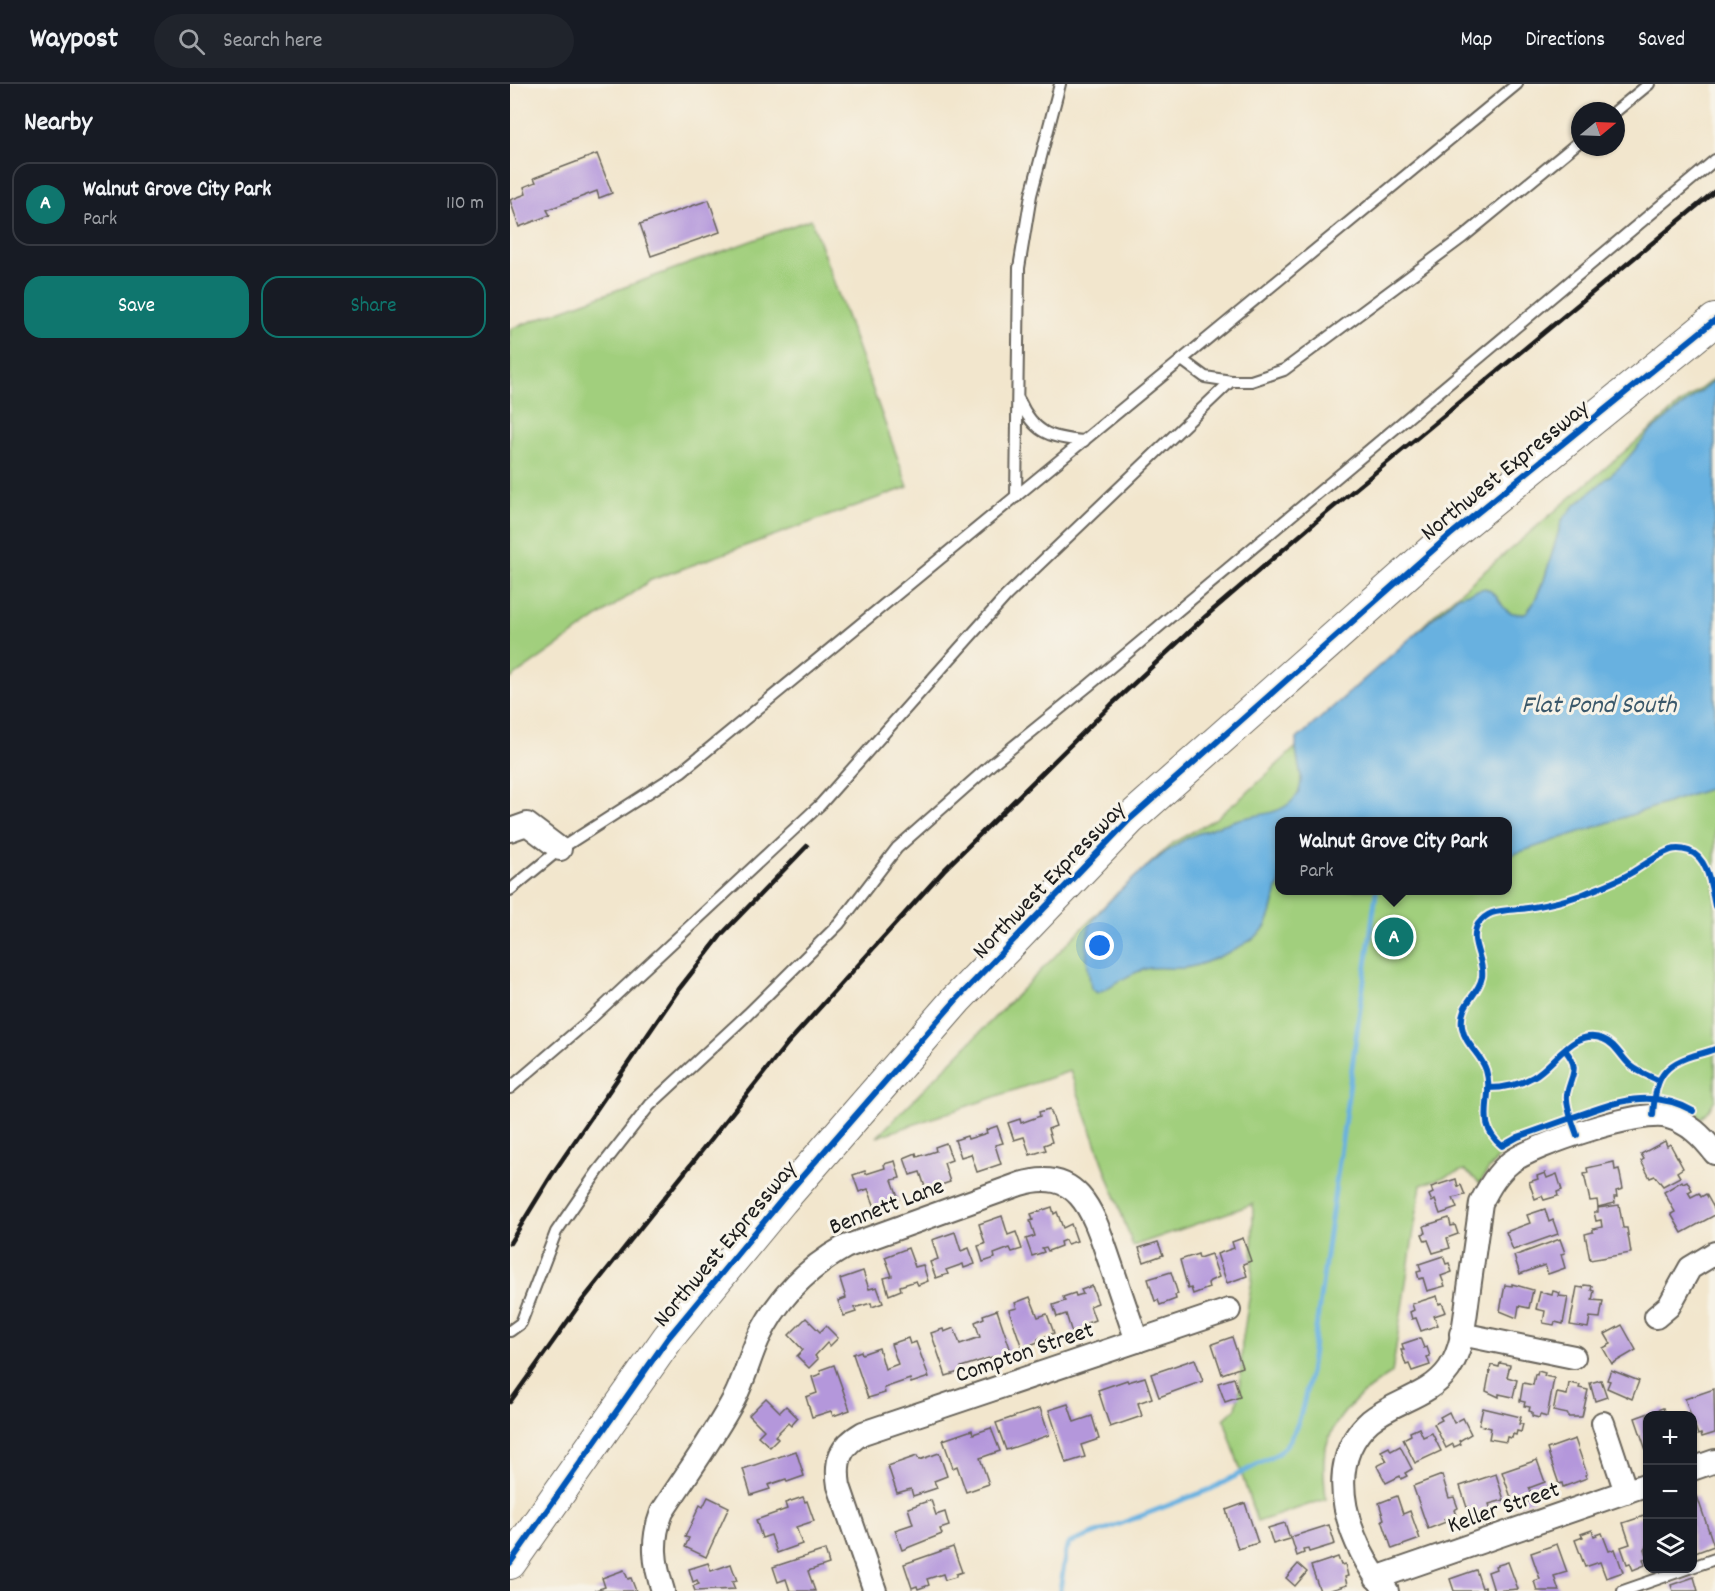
<!DOCTYPE html>
<meta charset="utf-8">
<style>
:root{--surface:#171b24;--page:#20242c;--text:#f1f3f6;--muted:#9ea1a6;--line:#363941;--accent:#0f766e}
body{margin:0;font-family:Dekko,sans-serif;background:var(--page);color:var(--text)}
.controls{position:absolute;right:18px;bottom:18px;display:grid;overflow:hidden;border-radius:12px;box-shadow:0 2px 4px #0004}
.controls button{width:54px;height:54px;display:grid;place-items:center;padding:0;border:0;border-bottom:2px solid var(--line);background:var(--surface);color:var(--text);font:30px sans-serif}
.compass{position:absolute;left:1061px;top:18px;width:54px;height:54px;border-radius:50%;background:var(--surface);box-shadow:0 2px 4px #0004;rotate:71deg}
.you{position:absolute;left:590px;top:862px;width:21px;height:21px;margin:-15px;border:4px solid #fff;border-radius:50%;background:#1a73e8;box-shadow:0 0 0 9px #1a73e833}
.badge{display:grid;place-items:center;width:39px;height:39px;border-radius:50%;background:var(--accent);color:#fff;font-size:20px;font-weight:700}
.pin{position:absolute;translate:-50% -50%;border:3px solid #fff;box-shadow:0 2px 6px #0006}
.popup{position:absolute;left:765px;top:733px;width:237px;height:78px;box-sizing:border-box;display:grid;place-content:center;border-radius:12px;background:var(--surface);filter:drop-shadow(0 2px 4px #0005);font-size:20px;white-space:nowrap;color:var(--muted)}
.popup b{font-size:22px;color:var(--text)}
.popup::after{content:'';position:absolute;left:50%;top:100%;margin-left:-12px;border:12px solid transparent;border-top-color:var(--surface)}
.list{margin:0;padding:0;list-style:none}
h2{display:flex;justify-content:space-between;align-items:center;height:78px;margin:0;padding:0 24px;font-size:26px}
h2 small{font-size:20px;font-weight:400;color:var(--muted)}
.list li{display:grid;grid-template-columns:39px 1fr auto;gap:18px;align-items:center;box-sizing:border-box;height:84px;margin:0 12px 12px;padding:0 12px;border:2px solid var(--line);border-radius:18px}
.list b{display:block;font-size:22px;white-space:nowrap}
.list p{margin:0;font-size:20px;white-space:nowrap;color:var(--muted)}
.list em{font-size:20px;font-style:normal;color:var(--muted)}
.actions{display:flex;gap:12px;padding:18px 24px}
.actions a{flex:1;padding:14px 0;border:2px solid var(--accent);border-radius:18px;text-align:center;font-size:21px;color:var(--accent)}
.actions .main{background:var(--accent);color:#fff}
.icon{flex:none;width:33px;height:33px;fill:none;stroke:currentColor;stroke-width:2;stroke-linecap:round;stroke-linejoin:round}
.map{position:relative;flex:none;width:1205px;height:1507px;overflow:hidden}
header{display:flex;align-items:center;gap:36px;box-sizing:border-box;height:84px;padding:0 30px;background:var(--surface);border-bottom:2px solid var(--line)}
header strong{font-size:28px}
nav{display:flex;gap:33px;margin-inline-start:auto;font-size:21px}
.search{width:420px;height:54px;background:var(--page);display:flex;align-items:center;gap:15px;box-sizing:border-box;padding:0 21px;border-radius:33px;color:var(--muted);font-size:22px}
main{display:flex}
aside{flex:1;background:var(--surface)}
.map>svg:first-child{display:block}
.green{fill:#a1cf7d;stroke:#5e764c;stroke-width:1.5;fill-rule:evenodd}
.water{fill:#67b1e0;stroke:#42667e;stroke-width:1.5}
.lines{fill:none;stroke-linecap:round;stroke-linejoin:round}
.stream{stroke:#67b1e0;stroke-width:5}
.building{fill:#b497db}
.lane-casing{stroke:#67635a;stroke-width:14}
.street-casing{stroke:#67635a;stroke-width:26}
.secondary-casing{stroke:#67635a;stroke-width:34}
.lane{stroke:#fff;stroke-width:10}
.street{stroke:#fff;stroke-width:22}
.secondary{stroke:#fff;stroke-width:32}
.rail{stroke:#1c1c1c;stroke-width:4.5}
.cycleway-casing{stroke:#f7f3e8;stroke-width:10}
.cycleway{stroke:#0057b8;stroke-width:6}
.labels{text-anchor:middle;stroke-width:6;stroke-linejoin:round;paint-order:stroke}
.street-label{font-size:24px;fill:#1c1c1c;stroke:#f7f3e8}
.water-label{font-size:26px;font-style:italic;fill:#3a586a;stroke:#f7f3e8}
</style>
<header>
<strong>Waypost</strong>
<div class="search"><svg class="icon" aria-label="search" viewBox="0 0 24 24"><circle cx="10" cy="10" r="6"/><path d="M15 15l6 6"/></svg>Search here</div>
<nav><a>Map</a><a>Directions</a><a>Saved</a></nav>
</header>
<main>
<aside>
<h2>Nearby<small></small></h2>
<ul class="list">
<li><span class="badge">A</span><div><b>Walnut Grove City Park</b><p>Park</p></div><em>110 m</em></li>
</ul>
<div class="actions"><a class="main">Save</a><a>Share</a></div>
</aside>
<div class="map">
<svg width="1205" height="1507" viewBox="0 0 1205 1507">
<rect width="100%" height="100%" fill="#f7f3e8"/>
<filter id="ink" filterUnits="userSpaceOnUse"><feTurbulence type="fractalNoise" baseFrequency=".0167" numOctaves="2"/><feDisplacementMap in="SourceGraphic" scale="12" xChannelSelector="R" yChannelSelector="G"/><feConvolveMatrix kernelMatrix="1 2 1 2 8 2 1 2 1" color-interpolation-filters="sRGB"/></filter>
<filter id="wash" filterUnits="userSpaceOnUse"><feTurbulence type="fractalNoise" baseFrequency=".008" numOctaves="4" result="noise"/><feDisplacementMap in="SourceGraphic" scale="24" xChannelSelector="R" yChannelSelector="G"/><feGaussianBlur stdDeviation="1.35" result="paint"/><feColorMatrix in="noise" values="0 0 0 0 0 0 0 0 0 0 0 0 0 0 0 0 0 1.4 0 .05"/><feComposite in="paint" operator="in"/></filter>
<g filter="url(#wash)">
<rect width="100%" height="100%" fill="#f2e6cd"/>
<g class="green">
<path d="M301,135l97,268 -257,93 -141,99v-350z"/>
<path d="M1205,294v721l-5,9 -9,10c-22,-9 -53,-18 -77,-13 -33,7 -70,23 -101,34 -20,11 -31,24 -43,44l-16,-13 -43,15 -29,188c-30,19 -60,43 -67,79 -3,15 0,32 1,47l-69,23 -33,-103 12,-11 4,-21 2,-43 10,-64 1,-76 -120,42 -63,-175 -193,66 238,-242 59,-53 41,-23 32,-26 123,-115 69,-68 240,-205zM770,738h228v68h-228z"/>
</g>
<path class="water" d="M1205,296v407l-207,69v-34h-228v62l-3,4c-3,14 -5,31 -15,43 -13,14 -59,35 -78,37 -11,1 -22,-1 -33,0 -19,3 -36,17 -54,25l-6,-5c-3,-19 -7,-40 -2,-59 4,-20 73,-76 93,-88 15,-9 34,-14 51,-20 22,-8 52,-4 65,-28 9,-18 -6,-36 -1,-54l161,-143 27,-8c23,11 10,27 40,26l8,-10 11,-24 18,-60 11,-13 48,-41 29,-34z"/>
<g class="lines">
<path class="stream" d="M550,1507l6,-41 4,-7 141,-54 68,-36c22,-20 25,-54 31,-81l66,-479"/>
</g>
<g id="blocks">
<g class="building">
<path d="M87,70l15,39 -13,5 -2,-7 -50,19 3,5 -31,12 -9,-27 16,-6 -2,-7 12,-5 -2,-4z"/>
<path d="M199,116l11,32 -69,24 -11,-32z"/>
<path d="M540,1025l6,17 -8,3 4,13 -8,3 2,5 -16,5 -6,-18 -10,3 -6,-17 12,-4 1,4 19,-7 -1,-4z"/>
<path d="M487,1042l6,17 -8,2 6,19 -24,8 -6,-18 -10,3 -6,-17 12,-4 1,3 19,-6 -1,-3z"/>
<path d="M1155,1057l2,5 3,-2 13,24 -6,4 3,5 -17,9 -8,-10 -5,2 -9,-17 3,-2 -3,-5z"/>
<path d="M436,1059l6,17 -8,3 6,19 -24,8 -6,-18 -10,3 -6,-17 12,-5 1,4 19,-6 -1,-4z"/>
<path d="M385,1077l5,17 -8,2 7,19 -24,8 -7,-18 -9,3 -6,-17 12,-4 1,3 19,-6 -1,-4z"/>
<path d="M1104,1078l1,8 4,-1 4,20 -7,2 1,6h-3l1,6 -17,4 -1,-7 -7,1 -6,-27 4,-1 -1,-5z"/>
<path d="M1035,1089l2,5 10,-4 5,16 -5,2 1,4 -14,4 -2,-4 -7,3 -6,-17 9,-3 -1,-3z"/>
<path d="M946,1095l2,8 3,-2 4,10 -12,3 4,10 -17,6 -5,-14 -3,2 -3,-7 4,-2 -2,-6z"/>
<path d="M1172,1097l1,2 4,-2 5,9 -4,2 3,5 8,-4 2,4 5,-3 9,16v5l-33,18 -11,-19 4,-2 -11,-20z"/>
<path d="M1109,1121l4,23h4l4,25 -41,7 -5,-26 8,-2v-3l9,-2 -1,-7 -5,1 -2,-9h4v-4z"/>
<path d="M542,1123l2,7 3,-2 6,16 8,-4 6,17 -10,3 -2,-4 -5,2 1,4 -13,5 -2,-4 -4,1 2,4 -12,4 -6,-17 9,-3 -5,-15 3,-1 -2,-6z"/>
<path d="M1035,1125l4,13 4,-2 5,14 -45,16 -7,-18 24,-9 -3,-8z"/>
<path d="M492,1132l6,19 8,-3 6,17 -10,3 -2,-4 -16,6 1,4 -12,4 -5,-16 7,-2 -6,-20z"/>
<path d="M939,1134l2,8 4,-1 3,9 -11,4 3,10 -17,5 -5,-13 -3,1 -3,-7 4,-1 -2,-7z"/>
<path d="M445,1148l6,19 8,-3 6,16 -11,4 -1,-4 -17,6 2,4 -12,4 -6,-16 8,-3 -6,-19z"/>
<path d="M733,1154l8,23 -8,3 4,12 -20,7 -10,-29 17,-6 -2,-6z"/>
<path d="M1050,1155l5,14 -4,1 4,14 -17,6 -3,-9 -25,9 -6,-18z"/>
<path d="M648,1158l5,13 -19,7 -5,-14z"/>
<path d="M398,1164l7,19 8,-2 5,16 -10,4 -2,-4 -16,5 1,4 -12,5 -5,-17 8,-2 -7,-19z"/>
<path d="M688,1170l1,4 12,-4 8,23 -9,4 -2,2 1,5 -16,6 -2,-6 -3,1 -8,-29z"/>
<path d="M933,1172l3,8 3,-1 3,9 -11,4 4,10 -18,5 -4,-13 -4,1 -2,-7 4,-1 -2,-7z"/>
<path d="M353,1187l6,18 8,-2 6,16 -11,4 -1,-4 -17,5 2,4 -12,4 -6,-15 8,-3 -6,-19z"/>
<path d="M661,1188l7,22 -3,1 1,4 -16,6 -2,-5 -3,1 -7,-22z"/>
<path d="M1002,1200l21,6 -4,18 -10,-2 -2,12 -17,-7 5,-26 7,1z"/>
<path d="M1074,1201l8,1 -1,4 3,1 -2,9 11,1 -3,17 -10,-1 -2,11 -18,-3 7,-38 6,1z"/>
<path d="M582,1202l6,17 -8,3 5,14 -8,3 2,5 -17,5 -6,-19 -9,3 -4,-12 12,-4 -2,-4 12,-4 1,3 7,-2 -2,-4z"/>
<path d="M1043,1207l7,2 -1,3 9,1 -5,27 -8,-2 -1,3 -11,-2 2,-12 -9,-2 4,-17 12,3z"/>
<path d="M927,1212l2,8 3,-1 4,9 -12,4 4,9 -17,6 -5,-13 -4,1 -2,-7 4,-2 -2,-6z"/>
<path d="M520,1213l8,20 9,-3 7,19 -16,6v3l-16,6 -13,-38 8,-2 -2,-5z"/>
<path d="M487,1226l15,44 -19,7 -1,-4 -31,10 1,4 -16,5 -15,-43 12,-4 1,3 10,-4 6,16 20,-7 -5,-15 9,-4 -1,-3z"/>
<path d="M296,1234l14,14 6,-6 12,12 -8,8 -3,-3 -12,13 3,3 -9,9 -12,-12 6,-6 -14,-15z"/>
<path d="M1112,1241l14,25 -24,14 -9,-16 8,-4 -6,-10z"/>
<path d="M722,1253l10,30 -20,7 -10,-30z"/>
<path d="M398,1254l2,6 6,-2 13,35 -18,6 -1,-4 -26,9 1,5 -17,5 -15,-44 8,-3 1,3 17,-6 6,21 13,-5 -7,-20z"/>
<path d="M910,1254l4,10 3,-1 3,9 -3,1 3,8 -18,6 -3,-7 -3,1 -5,-15h3l-2,-6z"/>
<path d="M685,1275l8,22 -44,16 -8,-23z"/>
<path d="M990,1279l10,2 -3,12 10,3 -4,17 -14,-3v3l-13,-6 5,-26 8,2z"/>
<path d="M324,1281l16,45 -17,6 -2,-5 -19,6 -6,-20 11,-4 -5,-16 9,-3 -1,-4z"/>
<path d="M1101,1286l28,11 -7,18 -25,-11 3,-7 -3,-1z"/>
<path d="M1028,1287l7,2 -1,3 10,2 -7,39 -7,-2 -1,3 -7,-2v-4l-3,-1 1,-4 -6,-1 1,-4 -5,-1 3,-18 10,2 2,-11 2,1z"/>
<path d="M635,1293l7,21 -14,5 4,13 -32,11 -12,-37 29,-10 1,2z"/>
<path d="M724,1294l6,19 -15,5 -7,-19z"/>
<path d="M1091,1296l6,17 -12,4 -5,-18z"/>
<path d="M1059,1299l11,2 -1,3 9,2 -6,27h-14v-3l-15,-3 4,-18 10,2z"/>
<path d="M1204,1305l1,44 -13,4 -1,-3 -3,1 -13,-36z"/>
<path d="M256,1314l14,14 6,-6 12,12 -7,8 -3,-3 -13,13 3,3 -8,8 -12,-11 6,-6 -15,-15z"/>
<path d="M558,1320l6,18 18,-6 7,23 -18,6 4,12 -19,6 -17,-53z"/>
<path d="M530,1324l9,27 -43,15 -10,-27z"/>
<path d="M973,1324l38,9 -2,7h4l-2,8 -4,-1 -1,4 -3,-1 -1,4 -5,-1 -1,5 -17,-3 2,-11 -12,-3z"/>
<path d="M1153,1324l3,8h-19v37l-12,-35z"/>
<path d="M939,1328l5,11 9,-5 8,16 -12,7 2,3 -7,3 -1,-3 -7,4 -12,-24 8,-4 -2,-3z"/>
<path d="M481,1344l9,23 -20,7 9,26 -23,8 -9,-26 -4,2 -10,-28 29,-10 1,4z"/>
<path d="M909,1344l4,9 9,-4 9,18 -26,12 -12,-24 8,-4 -1,-3z"/>
<path d="M1065,1355l12,35 -2,1 2,3 -24,9 -1,-4 -3,1 -12,-35z"/>
<path d="M890,1362l12,23 -7,4 2,3 -6,3 -1,-3 -14,7 -9,-17 10,-5 -6,-10 8,-4 2,4z"/>
<path d="M286,1367l8,25 -17,6 -1,-3 -18,6 2,4 -19,6 -8,-26z"/>
<path d="M429,1369l8,23 -13,5 3,7 -24,8 -2,-7 -14,4 -9,-27 29,-10 2,4z"/>
<path d="M1027,1376l8,22 -16,6 5,12 -20,6 -12,-34z"/>
<path d="M986,1390l8,26 -15,4 2,6 -10,3 -2,5 -4,2 -5,-3 -10,-31z"/>
<path d="M932,1391l7,23 5,-1 4,11 -4,2 2,5 -12,4 2,3 -18,7 -15,-43z"/>
<path d="M887,1412l6,18 7,-3 10,28 -28,10 -10,-29 2,-1 -5,-16z"/>
<path d="M1187,1412l17,50 -19,7 -3,-8v-48z"/>
<path d="M198,1413l21,10 -23,50 -21,-10 4,-9 -4,-1 15,-32 3,2z"/>
<path d="M293,1413l2,5 2,-1 7,20 -18,6 6,17 -25,9 -6,-18 -9,3 -6,-18 31,-11 -2,-6z"/>
<path d="M421,1416l5,15 9,-3 4,14 -9,3 2,5 -40,16 -7,-20 18,-6 -5,-16z"/>
<path d="M735,1419l13,40 -20,6 -12,-39z"/>
<path d="M1137,1431v33l-3,1 3,9 -4,1 2,6 -12,5 -3,-7 -3,1 -6,-17 9,-3 -7,-21z"/>
<path d="M775,1439l5,16 -17,5 -5,-16z"/>
<path d="M819,1441l6,19 -26,8 -1,-3 -5,1 1,3 -7,3 -6,-19z"/>
<path d="M1082,1446l2,6 8,-3 7,18 6,-2 8,23 -17,6 -6,-16 -15,5 -10,-27 8,-3 -2,-3z"/>
<path d="M1047,1460l10,28 -13,4 5,15h-22l-3,-10 6,-2 -9,-26z"/>
<path d="M443,1463l9,25 -6,2v3l-11,3 -2,-6 -16,5 2,6 -11,4 -1,-3 -5,2 -8,-24z"/>
<path d="M315,1466l4,14 -21,7 7,20h-25l-4,-12 -8,3 -5,-15z"/>
<path d="M828,1473l3,8 4,-1 3,12 -3,1 2,8 -19,6h-8l-9,-25z"/>
<path d="M998,1478l10,27 -24,2 -6,-19 8,-3 -1,-3z"/>
<path d="M198,1479l3,8 20,-7 6,17 -5,1 3,7 -40,2 -2,-5 6,-2 -2,-4 -4,2 -4,-13z"/>
<path d="M788,1480l9,8 -12,14 -9,-8z"/>
<path d="M114,1486l4,9 3,-1 5,13h-43l12,-4 -3,-9z"/>
<path d="M966,1486l6,18 3,-1 1,4h-32l-4,-12z"/>
<path d="M1184,1493l4,14h-25l-2,-6z"/>
</g>
</g>
</g>
<g filter="url(#ink)">
<use href="#blocks" fill-opacity="0" stroke="#67635a" stroke-width="1.5"/>
<g class="lines">
<g class="lane-casing">
<g id="lane">
<path d="M1106,27l33,-27"/>
<path d="M672,276l23,17 26,4h20l33,-11 179,-133 117,-96"/>
<path d="M509,316c15,33 30,38 65,41"/>
<path d="M506,413l3,-229 12,-73 29,-111"/>
<path d="M0,806l50,-41 122,-78 835,-687"/>
<path d="M0,1004l76,-65 234,-218 186,-209 225,-215"/>
<path d="M0,1247l11,-8 35,-91 42,-61 52,-66 98,-91 91,-90 58,-76 96,-85 95,-77 627,-526"/>
<path d="M1182,1483l23,-8"/>
<path d="M1113,1507l66,-23"/>
</g>
</g>
<g class="street-casing">
<g id="street">
<path d="M0,746l17,-6 33,25"/>
<path d="M1146,1233l13,-11 21,-38 25,-15"/>
<path d="M951,1250l113,23"/>
<path d="M1093,1339l23,69"/>
<path d="M1182,1385l23,-8"/>
<path d="M866,1494l272,-94"/>
<path d="M153,1507c-9,-28 -12,-51 -1,-79 24,-37 51,-74 72,-113 10,-19 15,-40 24,-60 19,-40 49,-71 87,-92l175,-63c61,-19 74,32 90,78 9,27 18,53 27,79"/>
<path d="M365,1507l-36,-105c-4,-26 1,-40 24,-53l366,-123"/>
<path d="M877,1507c-37,-43 -68,-125 -17,-170 25,-21 59,-24 79,-52 15,-22 16,-54 20,-80 4,-29 8,-57 12,-86 8,-16 16,-30 30,-41 23,-17 130,-53 157,-45 21,6 34,19 47,36"/>
</g>
</g>
<g class="secondary-casing">
<path id="secondary" d="M0,1479l158,-225 113,-137 175,-201 174,-181 320,-284 265,-215"/>
</g>
<use href="#lane" class="lane"/>
<use href="#street" class="street"/>
<use href="#secondary" class="secondary"/>
<g class="rail">
<path d="M0,1159l41,-67 128,-187 43,-55 85,-88"/>
<path d="M0,1318l72,-101 205,-257 157,-174 167,-165 95,-89 113,-97 396,-328"/>
</g>
<g class="cycleway-casing">
<g id="cycleway">
<path d="M1055,966c16,19 6,24 2,44 -1,9 2,16 4,24 41,-15 80,-31 122,-7"/>
<path d="M978,1004c16,0 31,-3 45,-11 22,-12 41,-50 70,-38 13,5 17,17 27,26 8,7 19,11 28,15"/>
<path d="M1143,1031c2,-31 6,-49 39,-59 7,-2 15,-4 23,-7"/>
<path d="M1067,1051l-6,-17 -53,19 -16,9c-29,-23 -7,-48 -16,-76 -5,-16 -21,-25 -24,-43 -3,-25 16,-30 20,-50 3,-18 -14,-35 -4,-53 4,-5 8,-9 14,-11 12,-4 24,-3 36,-5 18,-3 36,-7 53,-13 17,-7 35,-13 50,-22 13,-8 26,-18 40,-23 6,-2 12,-1 18,1 20,7 22,37 26,55"/>
<path d="M0,1479l158,-225 113,-137 175,-201 174,-181 320,-284 265,-215"/>
</g>
</g>
<use href="#cycleway" class="cycleway"/>
</g>
</g>
<g class="labels">
<g class="street-label">
<text transform="translate(994 385) rotate(-39)" y="8">Northwest Expressway</text>
<text transform="translate(538 795) rotate(-46)" y="8">Northwest Expressway</text>
<text transform="translate(376 1121) rotate(-21)" y="8">Bennett Lane</text>
<text transform="translate(214 1159) rotate(-50)" y="8">Northwest Expressway</text>
<text transform="translate(514 1267) rotate(-19)" y="8">Compton Street</text>
<text transform="translate(993 1422) rotate(-19)" y="8">Keller Street</text>
</g>
<g class="water-label">
<text x="1089" y="628">Flat Pond South</text>
</g>
</g>
</svg>
<div class="controls">
<button>+</button>
<button>−</button>
<button><svg class="icon" aria-label="layers" viewBox="0 0 24 24"><path d="M12 4l9 5-9 5-9-5zM3 14l9 5 9-5"/></svg></button>
</div>
<svg class="compass" viewBox="-18 -18 36 36"><path d="M0-13l5 13h-10z" fill="#e53935"/><path d="M0 13l5-13h-10z" fill="#9ea1a6"/></svg>
<div class="you"></div>
<div class="pin badge" style="left:884px;top:853px">A</div>
<div class="popup"><b>Walnut Grove City Park</b>Park</div>
</div>
</main>
